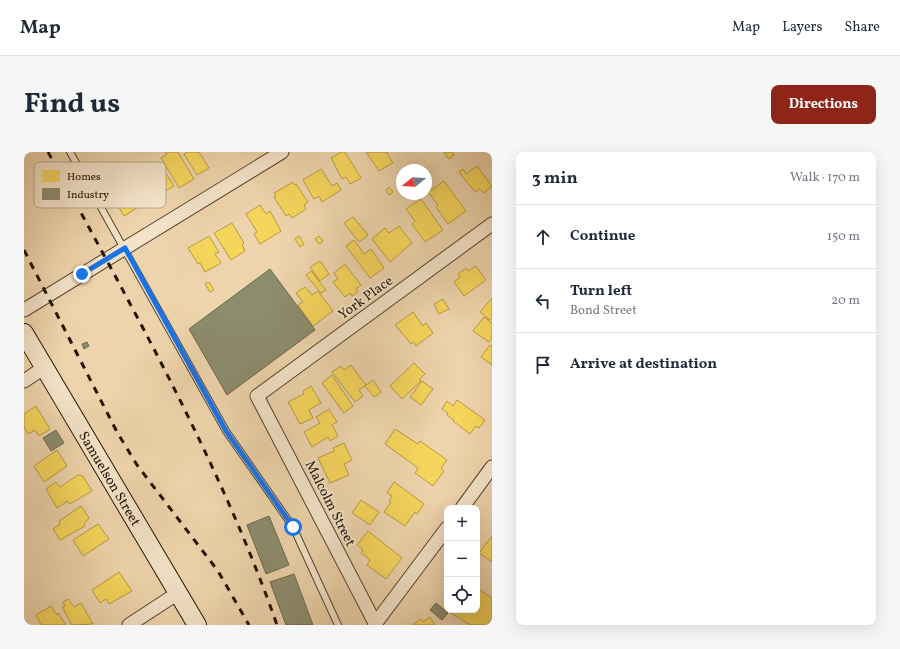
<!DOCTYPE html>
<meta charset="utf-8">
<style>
:root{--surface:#fff;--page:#f6f6f7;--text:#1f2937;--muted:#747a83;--line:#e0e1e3;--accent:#8f2418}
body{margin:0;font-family:Vollkorn,serif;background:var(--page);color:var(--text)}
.controls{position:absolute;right:12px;bottom:12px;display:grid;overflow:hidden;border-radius:8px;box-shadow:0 4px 16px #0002}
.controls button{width:36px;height:36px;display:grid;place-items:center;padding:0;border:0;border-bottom:1px solid var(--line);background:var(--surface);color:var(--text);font:20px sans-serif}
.compass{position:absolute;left:372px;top:12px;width:36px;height:36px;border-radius:50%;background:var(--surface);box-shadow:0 4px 16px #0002;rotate:252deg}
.stop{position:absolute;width:12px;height:12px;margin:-9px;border:3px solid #1a73e8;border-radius:50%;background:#fff}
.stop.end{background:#1a73e8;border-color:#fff;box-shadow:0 1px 4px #0008}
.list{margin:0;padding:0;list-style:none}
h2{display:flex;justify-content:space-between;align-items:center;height:52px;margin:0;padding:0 16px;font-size:17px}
h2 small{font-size:13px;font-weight:400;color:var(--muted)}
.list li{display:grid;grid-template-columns:26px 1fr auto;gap:12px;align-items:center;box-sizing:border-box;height:64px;padding:0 16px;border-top:1px solid var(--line)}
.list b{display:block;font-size:15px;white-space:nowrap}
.list p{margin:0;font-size:13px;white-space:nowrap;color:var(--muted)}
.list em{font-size:13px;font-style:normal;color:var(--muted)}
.icon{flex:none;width:22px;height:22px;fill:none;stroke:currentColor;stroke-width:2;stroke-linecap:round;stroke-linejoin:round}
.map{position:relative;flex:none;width:468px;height:473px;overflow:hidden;border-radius:8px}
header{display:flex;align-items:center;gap:24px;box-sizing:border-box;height:56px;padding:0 20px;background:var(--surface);border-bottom:1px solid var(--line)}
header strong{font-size:19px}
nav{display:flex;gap:22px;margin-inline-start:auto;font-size:14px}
.intro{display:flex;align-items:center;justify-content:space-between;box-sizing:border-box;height:96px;padding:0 24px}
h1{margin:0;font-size:28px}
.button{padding:10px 18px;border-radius:8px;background:var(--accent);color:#fff;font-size:14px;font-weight:700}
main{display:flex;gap:24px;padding:0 24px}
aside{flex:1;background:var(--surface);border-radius:8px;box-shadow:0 4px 16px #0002}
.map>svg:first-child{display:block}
.homes{fill:#f6d55c;stroke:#b69b41}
.industry{fill:#8c8c6e;stroke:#6c684e}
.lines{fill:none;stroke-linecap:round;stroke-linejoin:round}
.lane-casing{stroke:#55432d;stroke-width:8}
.street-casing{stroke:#55432d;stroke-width:15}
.secondary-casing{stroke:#221303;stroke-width:20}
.lane{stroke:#f4e3c9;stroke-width:6}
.street{stroke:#f4e3c9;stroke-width:13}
.secondary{stroke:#f4e3c9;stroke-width:18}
.rail{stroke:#221303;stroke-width:3;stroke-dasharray:7 7;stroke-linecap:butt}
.route{stroke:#1a73e8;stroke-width:5}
.labels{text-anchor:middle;stroke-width:4;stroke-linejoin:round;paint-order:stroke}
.street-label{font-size:14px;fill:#221303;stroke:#f4e3c9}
.key{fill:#f4e3c9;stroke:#b5a58e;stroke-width:1}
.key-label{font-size:11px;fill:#221303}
</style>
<header>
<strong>Map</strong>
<nav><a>Map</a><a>Layers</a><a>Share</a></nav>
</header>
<div class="intro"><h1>Find us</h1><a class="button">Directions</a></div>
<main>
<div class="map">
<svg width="468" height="473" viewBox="0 0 468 473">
<rect width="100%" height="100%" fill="#eed4ac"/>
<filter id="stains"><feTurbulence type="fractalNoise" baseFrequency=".005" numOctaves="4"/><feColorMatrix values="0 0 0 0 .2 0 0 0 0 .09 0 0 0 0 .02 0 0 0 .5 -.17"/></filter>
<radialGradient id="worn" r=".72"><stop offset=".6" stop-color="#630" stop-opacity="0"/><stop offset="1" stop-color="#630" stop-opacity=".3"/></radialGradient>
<g class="homes">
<path d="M141,0h13l16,27 -15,9 -18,-30 6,-4z"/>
<path d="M163,0h12l10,16 -12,7 -13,-21z"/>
<path d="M317,0h4l16,26 -11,6 -4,-7 -4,2 -11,-21z"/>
<path d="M342,0h22l-1,1 6,10 -14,8z"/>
<path d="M420,0h8l2,3 -5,4z"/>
<path d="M136,12l14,22 -17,10 -13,-22z"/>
<path d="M391,13l4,5h-8l-1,-1z"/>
<path d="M453,14l15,20 -8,7 -4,-4 -5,3 -16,-20 4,-3 3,5z"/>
<path d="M297,17l11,17 5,-3 4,7 -19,12 -3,-6 -5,3 -11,-19z"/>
<path d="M106,25l15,26 -21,13 -16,-27z"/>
<path d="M420,29l22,30 -18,13 -12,-17 2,-2 -10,-13z"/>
<path d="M269,30l2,3 1,-1 12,18 -4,3 2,4 -14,9 -3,-4 -3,2 -12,-19 2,-1 -2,-3z"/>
<path d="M365,35l4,5 -4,3 -3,-5z"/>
<path d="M397,47l22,31 -18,12 -13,-18 3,-3 -9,-12z"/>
<path d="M236,53l6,9 4,-3 11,20 -21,13 -6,-10 3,-2 -11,-18z"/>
<path d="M329,65l15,18 -9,7 -15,-19z"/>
<path d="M208,71l12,20 -2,1 3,7 -14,9 -17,-27z"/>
<path d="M375,74l13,17 -22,19 -18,-23 13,-11 4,5z"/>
<path d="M185,84l10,16 -4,2 6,9 -16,9 -5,-9 -2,1 -10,-16z"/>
<path d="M275,84l5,8 -4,3 -5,-8z"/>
<path d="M295,84l4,5 -4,3 -4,-5z"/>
<path d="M330,88l10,14 7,-5 13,19 -14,10 -24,-32z"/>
<path d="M296,109l9,13 -9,7 -10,-14z"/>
<path d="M321,112l16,21 -5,4 2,3 -6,4 -2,-3 -5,4 -12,-15 5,-3 -4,-6z"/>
<path d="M452,114l10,14 -22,16 -10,-14 6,-5 -2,-3 8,-6 2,3z"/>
<path d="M287,119l15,19 -5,3 -15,-18z"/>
<path d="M185,130l5,8 -4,2 -5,-8z"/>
<path d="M281,135l7,8 6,-4 15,20 -20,15 -15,-21 5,-3 -7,-9z"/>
<path d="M468,146v20l-2,2 -10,-8z"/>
<path d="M419,147l6,10 -10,5 -5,-10z"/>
<path d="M389,160l10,14 3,-3 7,10 -17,13 -2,-4 -3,2 -16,-19z"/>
<path d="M460,165l8,6v15l-3,4 -16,-11z"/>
<path d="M466,193l2,1v19l-11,-8z"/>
<path d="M390,211l11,11 -6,6 2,1 -19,18 -12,-13z"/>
<path d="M327,213l15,20 -7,5 4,6 -8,6 -23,-30 9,-6 3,4z"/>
<path d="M308,223l21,31 -9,7 -22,-30z"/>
<path d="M349,228l8,12 -7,5 -9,-11z"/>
<path d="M398,229l11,8 -12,16 -11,-8z"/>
<path d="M287,234l10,17 -12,7 4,8 -13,6 -12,-22 16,-8 -1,-3z"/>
<path d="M433,248l28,20 -6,8 -3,-2 -6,8 -17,-13 1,-1 -7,-5 1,-2 -6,-4 5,-8 6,5z"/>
<path d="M12,254l14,23 -11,7 -4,-6 -7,4 -4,-7v-13z"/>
<path d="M305,257l8,13 -5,3 6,11 -8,5 -2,-4 -16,10 -8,-15 16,-9 -4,-6z"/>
<path d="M371,277l23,15 2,-3 27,19 -6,8 3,3 -11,15 -18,-13 3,-5 -33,-24z"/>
<path d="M320,291l8,17 -8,4 5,11 -19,8 -12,-25 16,-7 -1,-3z"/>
<path d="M33,298l10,16 -23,16 -10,-16z"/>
<path d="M54,323l5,1 9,15 -22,13 -2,-3 -11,7 -11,-19 10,-7 4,5z"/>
<path d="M370,330l30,22 -7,10 -2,-2 -10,14 -21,-14 7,-10 -2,-1 3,-5 -5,-3z"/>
<path d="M337,348l18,12 -9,13 -18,-12z"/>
<path d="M57,354l8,12 -5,6 1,2 -25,14 -7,-11 7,-5 -1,-3z"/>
<path d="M74,372l11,15 -26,17 -10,-16z"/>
<path d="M344,379l34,27 -16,21 -19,-14 3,-5 -9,-7 2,-3 -6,-5z"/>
<path d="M467,385h1v25l-13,-9z"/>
<path d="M95,420l13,19 -23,13 -3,-5 -6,4 -8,-13z"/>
<path d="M456,438l12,8v23l-1,-1 -4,5h-17l-22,-14 29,-1v-17z"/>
<path d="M44,447l6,8 7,-4 12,21 -21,1 -10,-18 3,-1 -2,-4z"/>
<path d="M27,454l6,9 1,-2 8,12h-25l-5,-10z"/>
<path d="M406,465l5,8h-23l9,-6 2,3z"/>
</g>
<g class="industry">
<path d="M246,117l45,61 -88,65 -38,-66z"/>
<path d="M63,190l2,4 -5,3 -2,-5z"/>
<path d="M32,278l8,13 -13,8 -8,-13z"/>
<path d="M245,364l20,49 -23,9 -19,-49z"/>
<path d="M270,422l19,51h-27l-16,-43z"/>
<path d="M412,451l12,10 -6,7 -12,-10z"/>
</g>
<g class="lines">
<g class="lane-casing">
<path id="lane" d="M46,0l156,279 67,96 45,98"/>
</g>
<g class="street-casing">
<g id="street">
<path d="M0,158l258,-158"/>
<path d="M0,229l21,-14"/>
<path d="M438,356l30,-41"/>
<path d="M351,472l72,-96"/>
<path d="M105,473l49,-32"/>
<path d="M352,473l-119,-229 235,-172"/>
</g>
</g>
<g class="secondary-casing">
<g id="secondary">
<path id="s1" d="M0,181l173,292"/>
</g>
</g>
<use href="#lane" class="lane"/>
<use href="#street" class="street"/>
<use href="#secondary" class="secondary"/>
<g class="rail">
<path d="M24,0c83,154 171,307 229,473"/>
<path d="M0,98l93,182 20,33 81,106 31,54"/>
</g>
</g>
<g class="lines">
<path class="route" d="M58,122l43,-26 101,183 67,96"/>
</g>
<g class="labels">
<g class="street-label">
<text transform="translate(341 145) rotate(-36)" y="5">York Place</text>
<text dy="5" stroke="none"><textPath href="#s1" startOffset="169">Samuelson Street</textPath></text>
<text transform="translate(307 351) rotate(63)" y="5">Malcolm Street</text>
</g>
</g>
<rect x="10" y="10" width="132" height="46" rx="6" class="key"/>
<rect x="18" y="18" width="18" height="12" fill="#f6d55c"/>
<rect x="18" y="36" width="18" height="12" fill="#8c8c6e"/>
<g class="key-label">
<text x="43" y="28">Homes</text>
<text x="43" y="46">Industry</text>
</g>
<rect width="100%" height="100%" filter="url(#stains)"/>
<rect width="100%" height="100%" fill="url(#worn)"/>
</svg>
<div class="controls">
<button>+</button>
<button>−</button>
<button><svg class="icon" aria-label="locate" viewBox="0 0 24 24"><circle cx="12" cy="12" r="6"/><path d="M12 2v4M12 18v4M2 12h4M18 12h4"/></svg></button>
</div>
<svg class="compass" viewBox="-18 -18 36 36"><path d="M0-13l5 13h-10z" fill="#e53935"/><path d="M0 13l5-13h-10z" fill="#747a83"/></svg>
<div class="stop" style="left:269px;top:375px"></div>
<div class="stop end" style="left:58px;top:122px"></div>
</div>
<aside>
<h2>3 min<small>Walk · 170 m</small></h2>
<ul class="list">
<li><svg class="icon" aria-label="ahead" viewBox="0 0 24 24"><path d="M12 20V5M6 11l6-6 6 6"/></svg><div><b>Continue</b></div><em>150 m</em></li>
<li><svg class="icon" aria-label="left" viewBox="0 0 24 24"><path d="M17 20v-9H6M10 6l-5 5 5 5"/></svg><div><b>Turn left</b><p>Bond Street</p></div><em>20 m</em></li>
<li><svg class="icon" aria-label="arrive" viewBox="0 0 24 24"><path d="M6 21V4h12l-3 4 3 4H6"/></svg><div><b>Arrive at destination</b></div></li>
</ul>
</aside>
</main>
